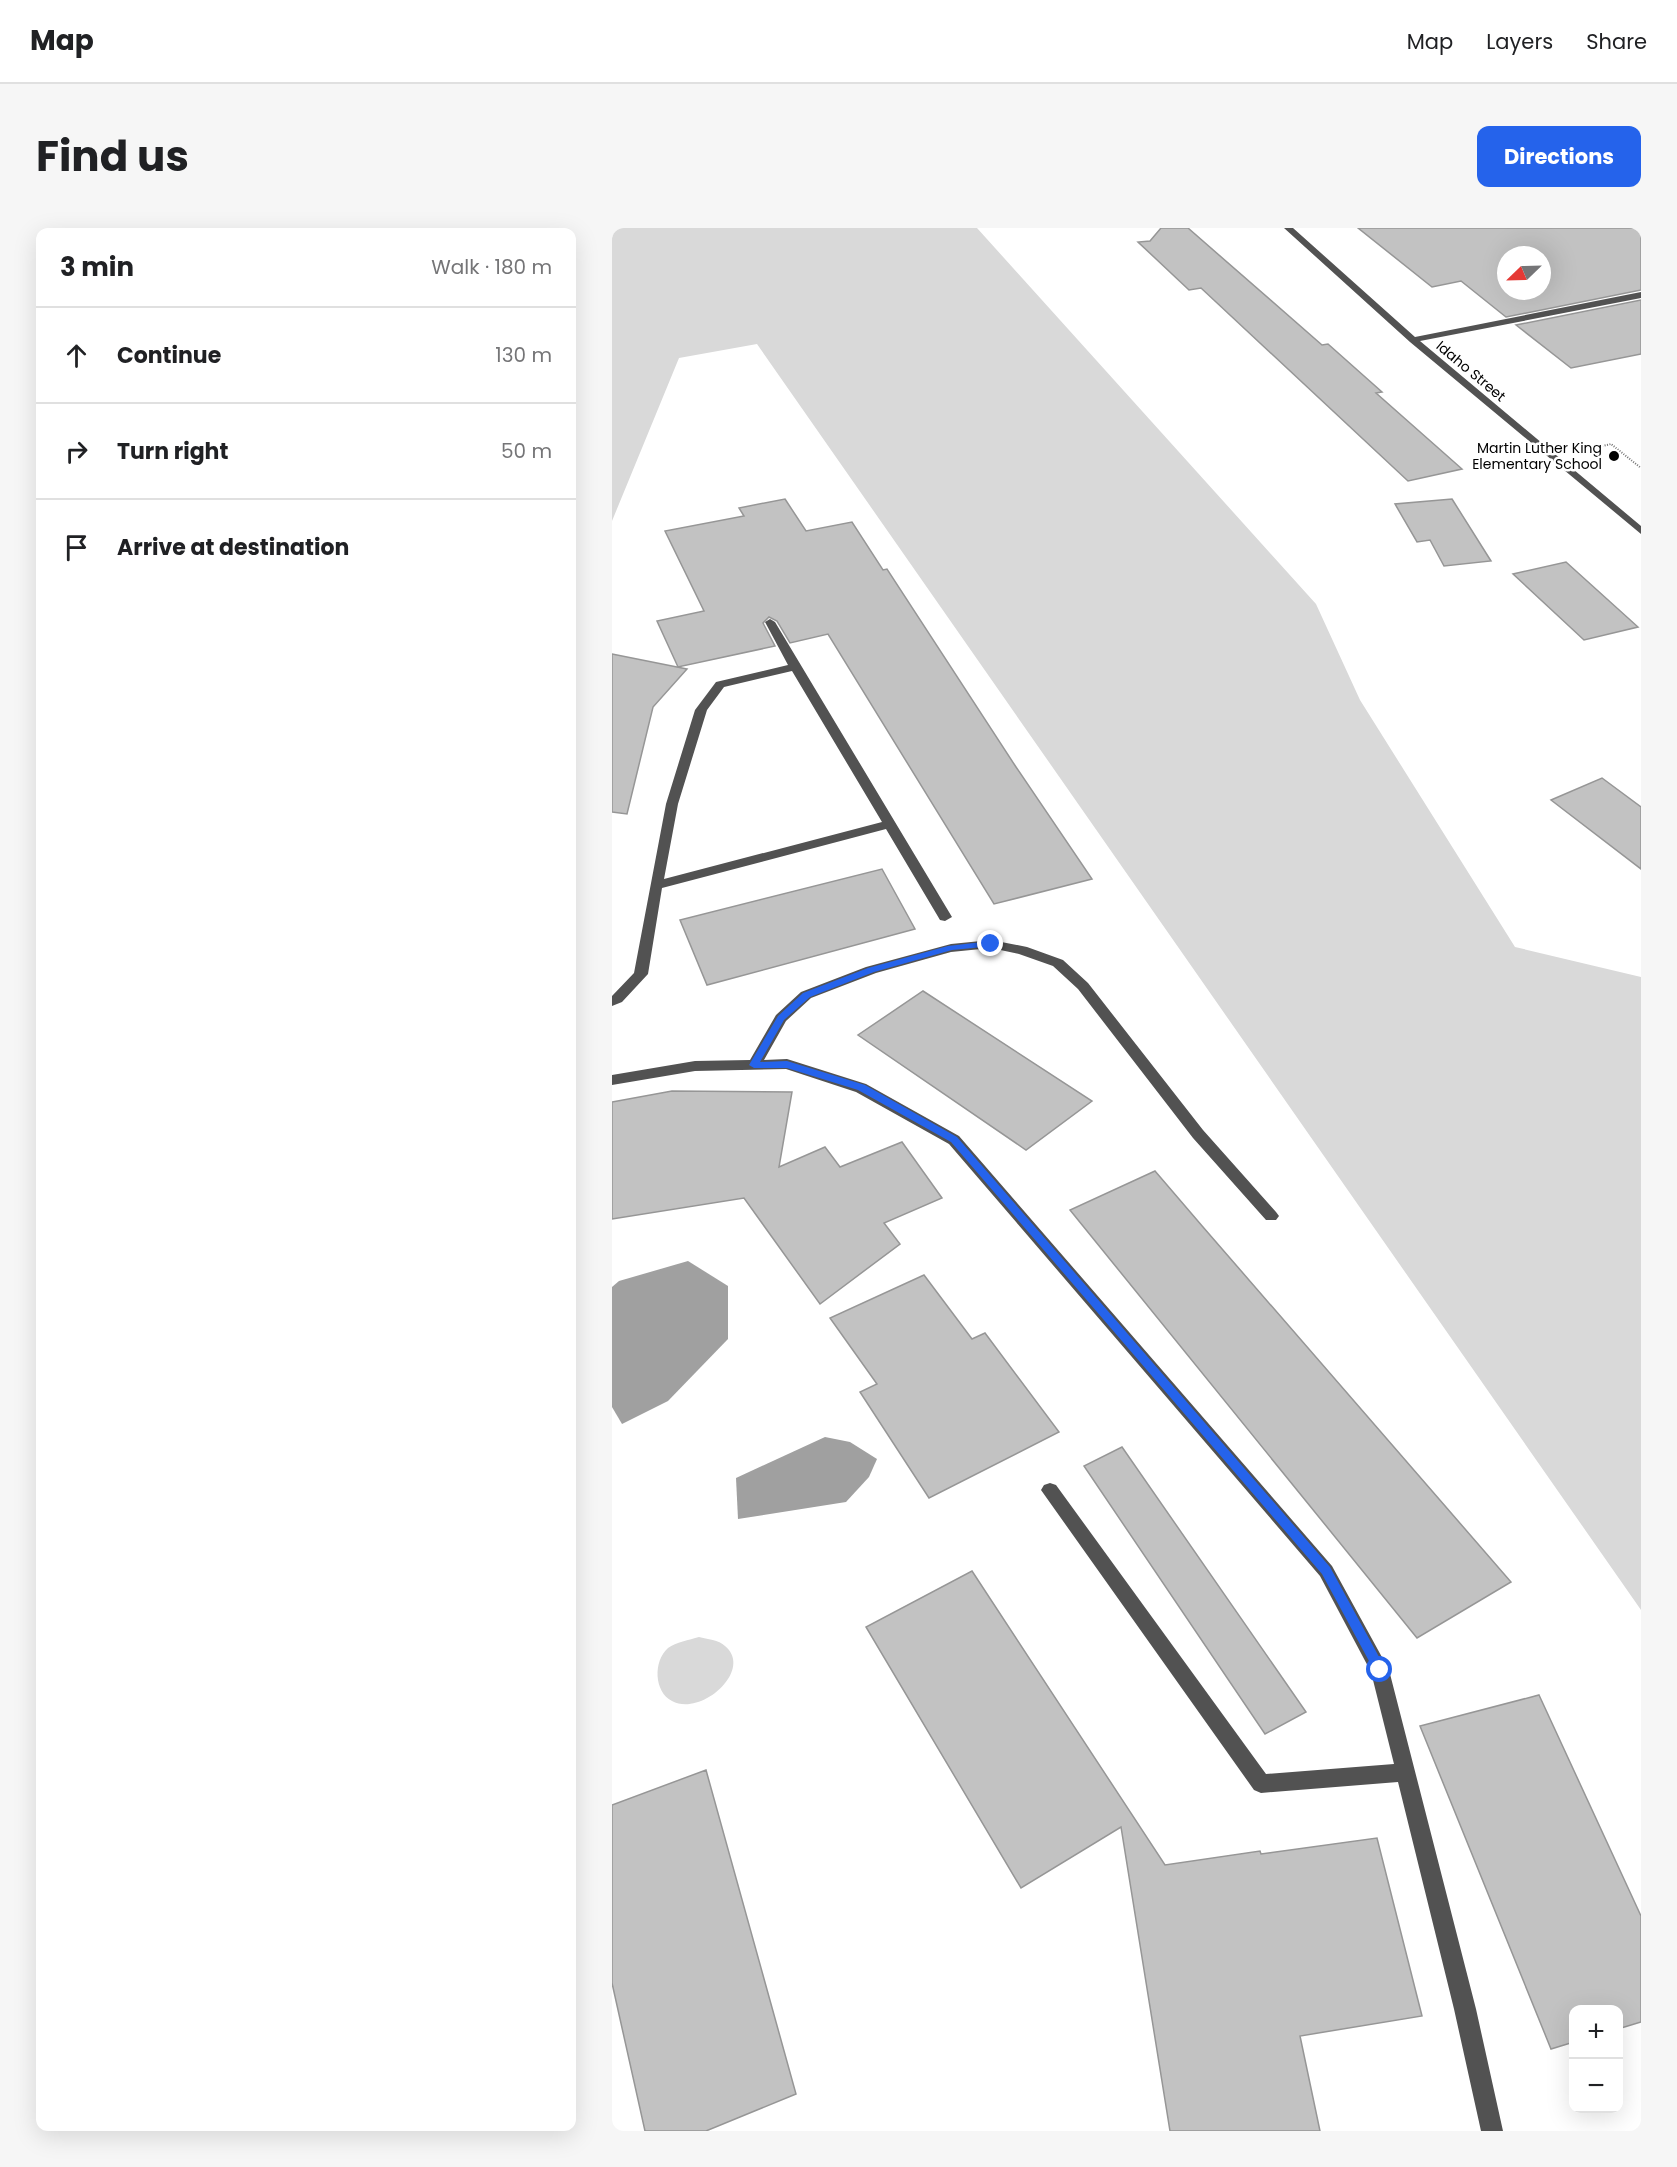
<!DOCTYPE html>
<meta charset="utf-8">
<style>
:root{--surface:#fff;--page:#f6f6f6;--text:#202124;--muted:#757577;--line:#e0e0e0;--accent:#2563eb}
body{margin:0;font-family:Poppins,sans-serif;background:var(--page);color:var(--text)}
.controls{position:absolute;right:18px;bottom:18px;display:grid;overflow:hidden;border-radius:12px;box-shadow:0 6px 24px #0002}
.controls button{width:54px;height:54px;display:grid;place-items:center;padding:0;border:0;border-bottom:2px solid var(--line);background:var(--surface);color:var(--text);font:30px sans-serif}
.compass{position:absolute;left:885px;top:18px;width:54px;height:54px;border-radius:50%;background:var(--surface);box-shadow:0 6px 24px #0002;rotate:247deg}
.stop{position:absolute;width:18px;height:18px;margin:-14px;border:4px solid #2563eb;border-radius:50%;background:#fff}
.stop.end{background:#2563eb;border-color:#fff;box-shadow:0 2px 6px #0008}
.list{margin:0;padding:0;list-style:none}
h2{display:flex;justify-content:space-between;align-items:center;height:78px;margin:0;padding:0 24px;font-size:26px}
h2 small{font-size:20px;font-weight:400;color:var(--muted)}
.list li{display:grid;grid-template-columns:39px 1fr auto;gap:18px;align-items:center;box-sizing:border-box;height:96px;padding:0 24px;border-top:2px solid var(--line)}
.list b{display:block;font-size:22px;white-space:nowrap}
.list em{font-size:20px;font-style:normal;color:var(--muted)}
.icon{flex:none;width:33px;height:33px;fill:none;stroke:currentColor;stroke-width:2;stroke-linecap:round;stroke-linejoin:round}
.map{position:relative;flex:none;width:1029px;height:1903px;overflow:hidden;border-radius:12px}
header{display:flex;align-items:center;gap:36px;box-sizing:border-box;height:84px;padding:0 30px;background:var(--surface);border-bottom:2px solid var(--line)}
header strong{font-size:28px}
nav{display:flex;gap:33px;margin-inline-start:auto;font-size:21px}
.intro{display:flex;align-items:center;justify-content:space-between;box-sizing:border-box;height:144px;padding:0 36px}
h1{margin:0;font-size:42px}
.button{padding:15px 27px;border-radius:12px;background:var(--accent);color:#fff;font-size:21px;font-weight:700}
main{display:flex;gap:36px;padding:0 36px}
aside{flex:1;background:var(--surface);border-radius:12px;box-shadow:0 6px 24px #0002}
.map>svg:first-child{display:block}
.green{fill:#d9d9d9}
.water{fill:#a0a0a0}
.building{fill:#c2c2c2;stroke:#969696;stroke-width:1.5;fill-rule:evenodd}
.lines{fill:none;stroke-linecap:round;stroke-linejoin:round}
.path{stroke:#747474;stroke-width:2;stroke-dasharray:1 1.5;stroke-linecap:butt}
.minor{fill:#525252;fill-rule:evenodd}
.route{fill:#2563eb}
.poi-dot{fill:#000;stroke:#fff;stroke-width:2}
.labels{text-anchor:middle;stroke-width:5;stroke-linejoin:round;paint-order:stroke}
.far-street-label{font-size:14px;fill:#000;stroke:#fff}
.far-poi-label{font-size:14px;fill:#000;stroke:#fff;text-anchor:end}
</style>
<header>
<strong>Map</strong>
<nav><a>Map</a><a>Layers</a><a>Share</a></nav>
</header>
<div class="intro"><h1>Find us</h1><a class="button">Directions</a></div>
<main>
<aside>
<h2>3 min<small>Walk · 180 m</small></h2>
<ul class="list">
<li><svg class="icon" aria-label="ahead" viewBox="0 0 24 24"><path d="M12 20V5M6 11l6-6 6 6"/></svg><div><b>Continue</b></div><em>130 m</em></li>
<li><svg class="icon" aria-label="right" viewBox="0 0 24 24"><path d="M7 20v-9h11M14 6l5 5-5 5"/></svg><div><b>Turn right</b></div><em>50 m</em></li>
<li><svg class="icon" aria-label="arrive" viewBox="0 0 24 24"><path d="M6 21V4h12l-3 4 3 4H6"/></svg><div><b>Arrive at destination</b></div></li>
</ul>
</aside>
<div class="map">
<svg width="1029" height="1903" viewBox="0 0 1029 1903">
<rect width="100%" height="100%" fill="#fff"/>
<g class="green">
<path d="M0,0h365l339,376 44,96 155,247 126,30v633l-884,-1266 -78,14 -67,163z"/>
<path d="M87,1409c8,2 20,3 26,9 29,24 -24,71 -53,55 -18,-9 -19,-40 -4,-53 8,-6 21,-8 31,-11z"/>
</g>
<g class="water">
<path d="M76,1033l40,25v53l-60,62 -46,23 -10,-17v-120l7,-6z"/>
<path d="M213,1209l25,5 27,17 -8,18 -23,25 -108,17 -2,-41z"/>
</g>
<g class="building">
<path d="M549,0h27l134,117 6,-1 54,48 -6,1 86,76 -54,12 -207,-193 -12,2 -51,-48 12,-1z"/>
<path d="M746,0h283v62l-135,27 -45,-36 -29,6zM894,27h36v36h-36z"/>
<path d="M1029,72v54l-70,14 -55,-43z"/>
<path d="M173,271l21,32 46,-9 31,48 4,-1 129,198 76,112 -98,25 -166,-270 -38,9 -13,-22 -8,-4 -6,6 12,23 -97,21 -21,-46 47,-10 -39,-80 79,-15 -5,-8z"/>
<path d="M840,271l39,62 -47,5 -14,-26 -13,2 -22,-38z"/>
<path d="M954,334l72,65 -54,13 -71,-66z"/>
<path d="M0,426l75,15 -34,38 -26,107 -15,-2z"/>
<path d="M990,550l39,29v62l-90,-69z"/>
<path d="M270,641l33,60 -208,56 -27,-65z"/>
<path d="M311,763l169,110 -66,49 -168,-115z"/>
<path d="M60,863l120,1 -13,75 46,-20 15,20 62,-25 40,56 -58,25 16,21 -80,60 -76,-106 -132,21v-117z"/>
<path d="M543,943l48,56 308,355 -94,56 -347,-428z"/>
<path d="M312,1047l48,64 13,-6 74,99 -130,66 -69,-106 17,-8 -47,-66z"/>
<path d="M510,1219l184,265 -41,22 -181,-268z"/>
<path d="M360,1343l193,294 95,-14 1,3 116,-16 45,178 -122,20 20,95h-150l-49,-304 -100,61 -155,-261z"/>
<path d="M927,1467l102,221v106l-23,7v-19h-44v32l-23,7 -131,-323z"/>
<path d="M94,1542l90,324 -90,37h-61l-33,-148v-178z"/>
</g>
<g class="lines">
<path class="path" d="M978,221l21,-5 30,24"/>
<g class="minor">
<path d="M672,0h9l122,109 226,-45v6l-221,43 221,185v8l-231,-192z"/>
<path d="M158,391l5,3 177,295 -7,4 -5,-1 -54,-91 -224,59 -14,86 -26,28 -10,4v-10l22,-23 32,-169 29,-94 21,-28 72,-17 -23,-43zM180,443l90,151 -218,57 14,-75 29,-94 17,-23z"/>
<path d="M379,712l36,7 36,13 25,23 115,147 73,82 3,4 -3,4h-10l-73,-82 -115,-149 -25,-23 -34,-12 -28,-6 -40,4 -75,21 -65,25 -25,23 -22,39 23,-1 79,25 93,52 373,430 57,104 87,339 27,122h-22l-27,-122 -56,-227 -137,11 -7,-3 -213,-300 3,-5 6,-2 6,2 210,289 128,-10 -23,-92 -51,-96 -371,-432 -93,-52 -70,-23 -91,2 -83,14v-10l83,-14 55,-1 26,-45 25,-23 65,-25 85,-23z"/>
</g>
</g>
<path class="route" d="M379,713l5,3 -2,2 -42,4 -78,22 -64,25 -26,23 -24,42 27,-1 78,24 92,52 373,430 54,99v8h-8l-54,-100 -371,-432 -93,-52 -71,-22h-33l-5,-3 29,-49 25,-23 65,-25 80,-22z"/>
<circle class="poi-dot" cx="1002" cy="228" r="6"/>
<g class="labels">
<g class="far-street-label">
<text transform="translate(859 143) rotate(40)" y="5">Idaho Street</text>
</g>
<g class="far-poi-label">
<text x="990" y="225">Martin Luther King<tspan x="990" dy="16">Elementary School</tspan></text>
</g>
</g>
</svg>
<div class="controls">
<button>+</button>
<button>−</button>
</div>
<svg class="compass" viewBox="-18 -18 36 36"><path d="M0-13l5 13h-10z" fill="#e53935"/><path d="M0 13l5-13h-10z" fill="#757577"/></svg>
<div class="stop" style="left:768px;top:1442px"></div>
<div class="stop end" style="left:379px;top:716px"></div>
</div>
</main>
